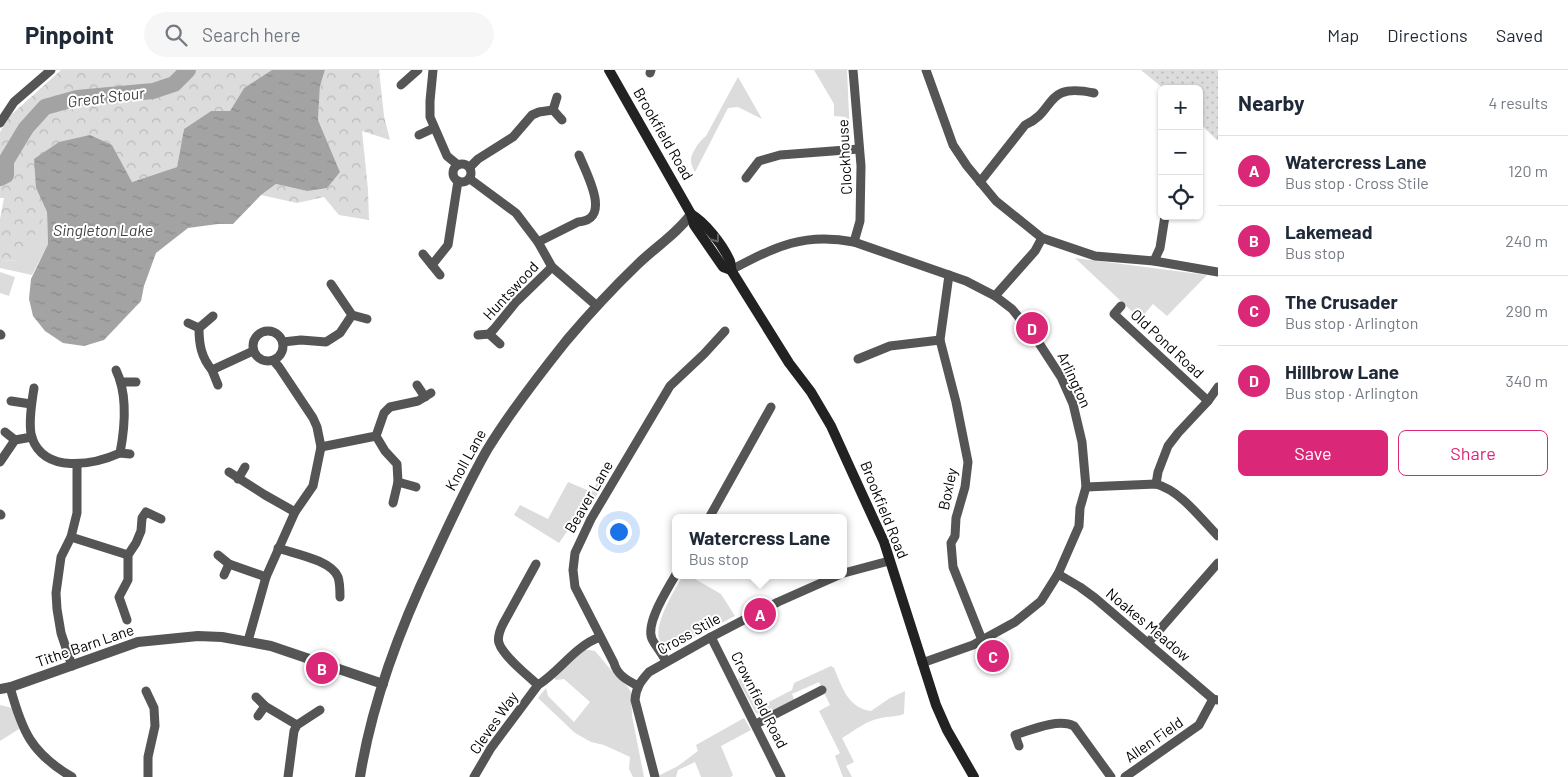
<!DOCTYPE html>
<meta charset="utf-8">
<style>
:root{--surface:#fff;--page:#f6f6f7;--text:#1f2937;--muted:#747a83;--line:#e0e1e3;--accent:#db2777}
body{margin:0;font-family:Barlow,sans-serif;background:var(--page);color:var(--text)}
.controls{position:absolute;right:15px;top:15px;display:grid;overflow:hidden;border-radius:8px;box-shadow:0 1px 4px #0004}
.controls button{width:45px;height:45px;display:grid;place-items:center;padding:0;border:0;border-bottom:1px solid var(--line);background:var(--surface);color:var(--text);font:25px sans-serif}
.you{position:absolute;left:618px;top:461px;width:18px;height:18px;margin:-12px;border:4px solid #fff;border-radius:50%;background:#1a73e8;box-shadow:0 0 0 8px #1a73e833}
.badge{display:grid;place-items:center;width:32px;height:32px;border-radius:50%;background:var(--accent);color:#fff;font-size:16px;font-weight:700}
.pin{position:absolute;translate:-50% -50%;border:2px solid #fff;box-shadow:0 1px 5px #0006}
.popup{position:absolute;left:672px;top:444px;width:175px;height:65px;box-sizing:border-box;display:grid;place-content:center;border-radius:8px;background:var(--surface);filter:drop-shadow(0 1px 4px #0005);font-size:16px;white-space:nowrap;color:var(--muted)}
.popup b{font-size:19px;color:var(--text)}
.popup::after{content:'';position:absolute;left:50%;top:100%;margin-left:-10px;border:10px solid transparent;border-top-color:var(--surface)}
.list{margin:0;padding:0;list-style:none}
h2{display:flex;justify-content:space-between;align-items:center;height:65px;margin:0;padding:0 20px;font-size:21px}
h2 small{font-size:16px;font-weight:400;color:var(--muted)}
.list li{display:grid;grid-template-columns:32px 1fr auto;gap:15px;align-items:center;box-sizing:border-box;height:70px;padding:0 20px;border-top:1px solid var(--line)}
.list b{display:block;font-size:19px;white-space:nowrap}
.list p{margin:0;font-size:16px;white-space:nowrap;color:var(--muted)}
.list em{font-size:16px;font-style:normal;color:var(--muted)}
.actions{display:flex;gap:10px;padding:15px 20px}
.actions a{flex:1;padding:11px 0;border:1px solid var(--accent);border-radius:8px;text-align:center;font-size:18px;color:var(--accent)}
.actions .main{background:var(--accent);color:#fff}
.icon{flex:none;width:28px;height:28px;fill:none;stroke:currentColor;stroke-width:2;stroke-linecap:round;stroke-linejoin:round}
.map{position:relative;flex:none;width:1218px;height:707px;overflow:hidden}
header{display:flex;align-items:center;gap:30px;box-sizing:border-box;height:70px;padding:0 25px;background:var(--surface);border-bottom:1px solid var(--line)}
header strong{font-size:24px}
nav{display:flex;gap:28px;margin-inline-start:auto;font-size:18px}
.search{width:350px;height:45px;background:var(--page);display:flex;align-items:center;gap:12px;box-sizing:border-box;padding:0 18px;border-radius:28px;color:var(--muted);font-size:19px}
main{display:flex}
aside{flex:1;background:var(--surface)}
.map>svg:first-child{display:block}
.grass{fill:#dcdcdc}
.forest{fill:url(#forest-crowns)}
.park{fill:url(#park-dots)}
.water{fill:url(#water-ripples)}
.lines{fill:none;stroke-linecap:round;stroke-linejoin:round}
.river{stroke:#a3a3a3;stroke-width:16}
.minor{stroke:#555;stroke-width:9}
.tertiary{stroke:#555;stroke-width:10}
.secondary{stroke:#222;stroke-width:10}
.oneway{stroke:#646464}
.labels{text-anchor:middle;stroke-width:4;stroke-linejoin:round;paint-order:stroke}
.street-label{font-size:15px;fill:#000;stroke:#fff}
.water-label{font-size:16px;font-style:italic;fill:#444;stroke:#fff}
</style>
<header>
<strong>Pinpoint</strong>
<div class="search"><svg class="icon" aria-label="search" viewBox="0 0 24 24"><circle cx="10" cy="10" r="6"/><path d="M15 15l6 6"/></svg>Search here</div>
<nav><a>Map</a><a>Directions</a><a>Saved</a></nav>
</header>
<main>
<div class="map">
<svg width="1218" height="707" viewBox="0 0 1218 707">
<defs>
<pattern id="forest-crowns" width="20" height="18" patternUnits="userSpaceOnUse" patternTransform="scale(1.25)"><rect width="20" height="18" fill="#dcdcdc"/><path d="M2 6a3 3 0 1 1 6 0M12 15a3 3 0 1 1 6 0" fill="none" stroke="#bbb"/></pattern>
<pattern id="park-dots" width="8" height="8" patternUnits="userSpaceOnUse" patternTransform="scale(1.25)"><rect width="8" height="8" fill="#dcdcdc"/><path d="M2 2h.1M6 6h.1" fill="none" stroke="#bbb" stroke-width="1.8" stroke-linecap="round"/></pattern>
<pattern id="water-ripples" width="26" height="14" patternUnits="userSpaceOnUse" patternTransform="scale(1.25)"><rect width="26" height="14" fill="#a3a3a3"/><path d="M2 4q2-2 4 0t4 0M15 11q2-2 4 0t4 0" fill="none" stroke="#8b8b8b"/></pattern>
</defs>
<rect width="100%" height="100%" fill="#fff"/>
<g class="grass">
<path d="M814,0h33l3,67 -6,8 3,-8 -1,-20 -12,-1v-12z"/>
<path d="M738,7l24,42 -24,-12 -10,1 -33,64c-2,-3 -4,-8 -4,-12 0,-7 9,-20 15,-24z"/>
<path d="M47,142l1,32 -16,31 -32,-7v-7l21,-1z"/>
<path d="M1075,188l132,17 -40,41 -14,-12 -13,15z"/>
<path d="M0,202l15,5 -6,19 -9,-3z"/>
<path d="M605,398l5,1v4l-36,60 -6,-3 -9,13 -45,-28 6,-10 28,14 20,-37 24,10z"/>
<path d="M683,505h5l33,19 14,22 -63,32c-33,-4 4,-59 11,-73z"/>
<path d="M583,579l12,2 22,26 10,9 4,6 1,24 12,61h-11l-4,-8 1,-12 -26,-12 -13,-3 -16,-9 -37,-35 8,-10 2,8 26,26 16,-20 -26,-23 -8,1 -2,-2z"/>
<path d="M831,596l3,2c8,19 14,40 37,43l19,-13 15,-7 -1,23c-8,3 -15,2 -23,4 -14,2 -27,13 -39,20l12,24 -8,4 6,11h-9l-8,-21 5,-3 -21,-42 11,-6 -11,-23 -27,12 3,7 -28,14 -11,-2 -18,-33 4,-6 8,19 9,14 33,-17 2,-7z"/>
<path d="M0,635l12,3 7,21 -19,12z"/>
<path d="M744,648l7,12 -30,16 12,29 -2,2h-30l-6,-15 -17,8 -2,7h-16v-2l18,-9 20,-15 -2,-6z"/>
</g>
<g class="forest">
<path d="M61,0h211l-28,18 -14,23h-19l-27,18 -7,38 -45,15 -20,-37 -76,43 11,24 -25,48 -22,1v-42l4,-21h-4v-66l10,-16z"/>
<path d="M325,0h54l5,46 6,24 -28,-9 6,59 1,30 -30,-5 -15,-18 -27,6 -36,-8 15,-11 31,7 33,-19 -22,-52 2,-34z"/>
</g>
<path class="park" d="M1141,0h77v71l-19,-18v-34h-35z"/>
<path class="water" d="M272,0h53l-5,16 -2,34 22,52 -13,16 -20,3 -31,-7 -15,11 -28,29h-15l-30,4 -32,25 -12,33 -3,15 -37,39 -20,6 -21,-3 -18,-12 -12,-15 -4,-17 2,-20 17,-35 -1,-32 -11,-24 -2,-29 25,-17 31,-7 22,10 20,37 45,-15 7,-38 27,-18h19l14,-23z"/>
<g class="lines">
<path class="river" d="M0,108l6,-3v-14l20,-33 19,-21 32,-9 76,-7 21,-7 14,-14"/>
<g class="minor">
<path d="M433,0l-3,31v16l17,39 11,9"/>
<path d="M853,0l8,96 -1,55 -6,21"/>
<path d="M926,0l27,75 14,21 29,35 46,37 53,18 59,5 64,11"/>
<path d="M650,3l1,-3"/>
<path d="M401,15l17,-15"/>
<path d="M557,27l-4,13 9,10"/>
<path d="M0,53l14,-21 37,-32"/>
<path d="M419,65l15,-7"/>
<circle cx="462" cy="103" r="9"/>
<path d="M470,97l8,-8 35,-22 19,-22 7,-3 14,-2"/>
<path d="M746,108l13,-17 21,-6 79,-6"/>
<path d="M470,109l46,34 22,29 14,25 45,39"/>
<path d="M980,112l45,-57c32,-14 18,-43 69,-32"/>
<path d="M538,172l40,-20c35,-2 8,-49 1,-67"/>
<path d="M423,184l17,21"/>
<path d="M1154,191l6,-13 5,-32"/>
<path d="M432,195l16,-20 10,-64"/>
<path d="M731,200c44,-23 72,-38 123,-28l112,39 29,15 17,13 23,28 26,40 12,27 9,38 4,45 -6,21 -1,18 -21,48 -17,27 -26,21 -42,23 -51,18"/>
<path d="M949,205l-9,65 16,62 12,60 -3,25 -9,31 -1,18 -4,7 2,24 29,73"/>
<path d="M995,226l40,-45 7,-13"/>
<path d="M1121,236l-7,8 94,87"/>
<path d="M352,245l15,4"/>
<path d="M213,246l-14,12c0,16 2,29 13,42l41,-19"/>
<path d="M188,253l11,5"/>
<circle cx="268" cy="276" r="15"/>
<path d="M0,264l1,1"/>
<path d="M489,264l11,10"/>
<path d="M478,265l11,-1 5,-5 22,-27 36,-35"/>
<path d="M283,272l18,-2 25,2 14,-9 12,-18 -21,-31"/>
<path d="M858,289l32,-13 50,-6"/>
<path d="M212,300l6,15"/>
<path d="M122,312h14"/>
<path d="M417,315l8,12"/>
<path d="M34,318c-2,12 -6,38 -2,50 13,36 61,27 88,15 5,-26 8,-58 -4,-83"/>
<path d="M11,331l20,3"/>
<path d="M5,362l10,8"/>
<path d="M376,366l9,15 12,13 1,18 -5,21"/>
<path d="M321,377l55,-11 8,-23 6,-6 28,-6 13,-8"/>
<path d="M120,383l10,1"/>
<path d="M0,392l15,-22 17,-3"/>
<path d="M229,402l36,23 30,17"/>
<path d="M238,409l7,-12"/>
<path d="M398,412l18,5"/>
<path d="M1156,414l2,-12 10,-26 10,-13 30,-32 10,-14"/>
<path d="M1086,417l70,-3c25,7 44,34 62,52"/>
<path d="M0,444l1,1"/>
<path d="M709,448l62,-111"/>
<path d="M71,467l57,18"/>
<path d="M278,478c17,6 53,12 60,29 2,6 2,13 2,20"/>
<path d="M218,485l11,9 37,13"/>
<path d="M536,494l-33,60c-3,6 -6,13 -4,19 4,13 28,32 39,42"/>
<path d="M844,503l45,-12"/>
<path d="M1058,504l22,13 15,11 118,101 5,1"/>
<path d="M224,505l5,-11"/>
<path d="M127,550l-8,-23 9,-17v-25l8,-12 5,-12 1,-13 4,-6 15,7"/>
<path d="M711,567l70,140"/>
<path d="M248,571l18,-64 29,-65 18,-26 8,-39 -4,-20 -4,-9 -34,-51 -6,-7"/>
<path d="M1148,573l70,-80"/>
<path d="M666,592c-3,-8 -10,-15 -14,-23 -7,-16 16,-50 24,-65"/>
<path d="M72,596l-11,-33 -4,-24 -1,-16 5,-36 10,-20 6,-24v-49"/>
<path d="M638,616c-11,-6 -21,-11 -24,-23l-39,-76 -2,-17 2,-17 16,-34 79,-133 34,-32 21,-23"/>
<path d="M10,617c12,44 21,66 62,90"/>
<path d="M146,621l8,17 1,18 -7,31v20"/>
<path d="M256,627l9,9 32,19"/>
<path d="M258,646l7,-10"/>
<path d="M756,654l66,-34"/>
<path d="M1019,676l-4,-11c16,-5 43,-17 59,-9l37,51"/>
<path d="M288,707l6,-46 3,-6 23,-15"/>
<path d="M474,707l17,-29 47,-63c22,-14 37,-39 62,-48"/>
<path d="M655,707l-20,-77c1,-13 6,-19 14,-28l62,-35 67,-35 61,-27"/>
<path d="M1125,707l74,-52 14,-26"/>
</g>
<g class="tertiary">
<path d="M0,619l11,-2 127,-45 60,-6 24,1 49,9 112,38"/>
<path d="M360,707c12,-76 40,-149 73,-218 17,-37 34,-74 54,-109 23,-38 52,-75 80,-110 22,-26 45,-51 70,-75 18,-18 40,-31 54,-51"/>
</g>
<g class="secondary">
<path d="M609,0l82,144 3,11 29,42 8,3"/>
<path d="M691,144c14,8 31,30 38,45 2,3 2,7 2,11l58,93 22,29 20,34 20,44 33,72 52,163 11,25 27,47"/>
</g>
</g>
<defs><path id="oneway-chevron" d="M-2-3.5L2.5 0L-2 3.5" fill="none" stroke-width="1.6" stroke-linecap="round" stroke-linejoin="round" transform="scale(1.25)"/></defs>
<use class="oneway" href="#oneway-chevron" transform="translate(716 169) rotate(54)"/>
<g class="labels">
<g class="street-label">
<text transform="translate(663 64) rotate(60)" y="5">Brookfield Road</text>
<text transform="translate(845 87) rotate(-93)" y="5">Clockhouse</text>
<text transform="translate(511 221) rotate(-47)" y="5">Huntswood</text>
<text transform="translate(1167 274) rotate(43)" y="5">Old Pond Road</text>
<text transform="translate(1074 310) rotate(65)" y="5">Arlington</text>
<text transform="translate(466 390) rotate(-61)" y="5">Knoll Lane</text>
<text transform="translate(948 419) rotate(-78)" y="5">Boxley</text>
<text transform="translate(589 427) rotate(-60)" y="5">Beaver Lane</text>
<text transform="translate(884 440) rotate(68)" y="5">Brookfield Road</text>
<text transform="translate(1148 555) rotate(40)" y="5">Noakes Meadow</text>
<text transform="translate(689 564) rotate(-29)" y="5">Cross Stile</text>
<text transform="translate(85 576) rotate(-19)" y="5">Tithe Barn Lane</text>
<text transform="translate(759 630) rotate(63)" y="5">Crownfield Road</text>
<text transform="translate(494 653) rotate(-55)" y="5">Cleves Way</text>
<text transform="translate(1154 670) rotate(-35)" y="5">Allen Field</text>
</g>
<g class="water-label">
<text transform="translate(106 27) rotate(-7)" y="6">Great Stour</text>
<text x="103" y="166">Singleton Lake</text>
</g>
</g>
</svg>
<div class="controls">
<button>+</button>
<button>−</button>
<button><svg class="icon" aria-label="locate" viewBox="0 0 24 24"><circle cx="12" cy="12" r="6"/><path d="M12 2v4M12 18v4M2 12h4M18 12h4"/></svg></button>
</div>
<div class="you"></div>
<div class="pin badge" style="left:760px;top:544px">A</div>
<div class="popup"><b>Watercress Lane</b>Bus stop</div>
<div class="pin badge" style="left:322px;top:598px">B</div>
<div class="pin badge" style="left:993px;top:586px">C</div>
<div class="pin badge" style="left:1032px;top:258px">D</div>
</div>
<aside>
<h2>Nearby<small>4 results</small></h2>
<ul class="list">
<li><span class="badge">A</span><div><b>Watercress Lane</b><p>Bus stop · Cross Stile</p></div><em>120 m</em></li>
<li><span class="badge">B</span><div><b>Lakemead</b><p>Bus stop</p></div><em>240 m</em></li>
<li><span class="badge">C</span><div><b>The Crusader</b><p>Bus stop · Arlington</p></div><em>290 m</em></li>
<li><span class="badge">D</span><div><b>Hillbrow Lane</b><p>Bus stop · Arlington</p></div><em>340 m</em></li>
</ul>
<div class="actions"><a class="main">Save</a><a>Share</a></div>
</aside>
</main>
